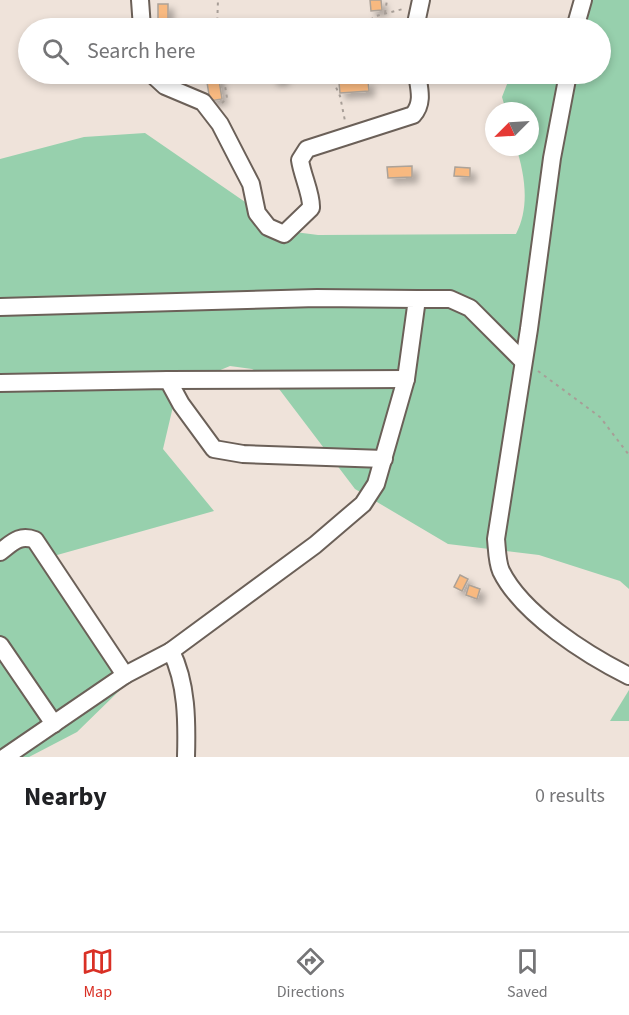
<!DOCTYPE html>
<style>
:root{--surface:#fff;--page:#f2f2f2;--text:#202124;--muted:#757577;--line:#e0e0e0;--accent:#d93025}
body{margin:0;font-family:"Source Sans 3",sans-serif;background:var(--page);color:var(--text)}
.compass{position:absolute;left:485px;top:102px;width:54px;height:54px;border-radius:50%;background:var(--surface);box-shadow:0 3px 9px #0003;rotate:246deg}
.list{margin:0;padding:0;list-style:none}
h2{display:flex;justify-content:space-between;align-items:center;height:78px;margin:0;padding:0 24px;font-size:26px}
h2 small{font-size:20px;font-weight:400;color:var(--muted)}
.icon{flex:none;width:33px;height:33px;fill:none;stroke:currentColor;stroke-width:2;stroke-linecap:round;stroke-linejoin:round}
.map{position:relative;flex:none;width:629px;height:757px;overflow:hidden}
.search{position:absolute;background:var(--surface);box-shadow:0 3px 9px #0003;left:18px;right:18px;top:18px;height:66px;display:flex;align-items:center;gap:15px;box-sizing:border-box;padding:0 21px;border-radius:33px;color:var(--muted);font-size:22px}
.sheet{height:174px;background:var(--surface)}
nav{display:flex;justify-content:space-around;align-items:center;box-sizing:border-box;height:84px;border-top:2px solid var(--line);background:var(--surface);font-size:16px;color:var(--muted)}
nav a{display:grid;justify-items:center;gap:3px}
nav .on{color:var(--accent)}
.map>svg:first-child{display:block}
.green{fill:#97d0ad}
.building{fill:#f8b980;stroke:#aca298;stroke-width:1.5;filter:url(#shadow)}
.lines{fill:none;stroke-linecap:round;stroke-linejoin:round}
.minor-casing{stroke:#6b6058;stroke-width:20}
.path{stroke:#a79e97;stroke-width:2;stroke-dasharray:3 4.5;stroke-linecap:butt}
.minor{stroke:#fff;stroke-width:16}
</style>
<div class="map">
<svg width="629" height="757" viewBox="0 0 629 757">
<defs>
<filter id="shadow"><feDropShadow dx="5.5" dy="5.5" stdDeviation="3" flood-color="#0004"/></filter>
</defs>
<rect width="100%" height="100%" fill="#efe3da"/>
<g class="green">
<path d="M585,0h44v589l-9,-8 -81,-26 -91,-11 -93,-55 -82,-108 -21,-12 -22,-3 -31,13 -24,19 -12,51 51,62 -164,46 68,98 2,35 -43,42 -48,25h-29v-598l84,-22 61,-4 142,98 31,4 198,-1c14,-27 9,-59 0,-87h14v-36h-24l-4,-14 9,-23h89v-46h-24z"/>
<path d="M629,690v31h-19z"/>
</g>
<g class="building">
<path d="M370,0h11l1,10 -11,1z"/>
<rect x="158" y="4" width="10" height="18"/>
<path d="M518,21l1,7h-15l-1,-5z"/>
<path d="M218,74l4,25 -12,2 -4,-25z"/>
<path d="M272,74h11v5l-10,1z"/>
<path d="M368,81l1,10 -29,2 -1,-10z"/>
<path d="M412,166v11l-24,1 -1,-11z"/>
<path d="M455,167l15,1v9l-16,-1z"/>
<path d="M460,575l8,4 -6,12 -8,-4z"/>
<path d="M469,585l11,4 -3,10 -11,-4z"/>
</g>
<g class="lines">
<g class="minor-casing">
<g id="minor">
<path d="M140,0l2,28"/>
<path d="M415,28l6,-28"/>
<path d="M575,28l8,-28"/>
<path d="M152,74l13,12 38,16 17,22 18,35 13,25 6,29 11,14 16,7 27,-26c1,-13 -9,-33 -11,-48l7,-11 106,-34c11,-12 6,-27 4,-41"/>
<path d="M568,74l-16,84 -23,171 -33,210c1,9 1,23 5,32 21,43 86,84 128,105"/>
<path d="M417,299h33l20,9 53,53"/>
<path d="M0,307l317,-9 100,1 -11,80 -30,105 -13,20 -48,41 -144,106c16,32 16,71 15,106"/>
<path d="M168,380l238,-1"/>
<path d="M0,383l168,-3 13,24 33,45 29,5 141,5"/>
<path d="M0,552c12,-9 19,-18 35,-12l90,135"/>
<path d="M0,645l54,79"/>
<path d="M5,757l120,-82 46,-24"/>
</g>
</g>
<g class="path">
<path d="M385,13l2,-13"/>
<path d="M217,28l1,-28"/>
<path d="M358,28l18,-12 27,-7"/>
<path d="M338,74l-4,9 6,13 5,25"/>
<path d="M222,103l5,-5 -4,-24"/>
<path d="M538,371l62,46 29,38"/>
</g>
<use href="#minor" class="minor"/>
</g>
</svg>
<svg class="compass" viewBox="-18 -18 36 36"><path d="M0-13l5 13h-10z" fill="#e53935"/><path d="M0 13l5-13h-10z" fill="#757577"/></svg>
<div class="search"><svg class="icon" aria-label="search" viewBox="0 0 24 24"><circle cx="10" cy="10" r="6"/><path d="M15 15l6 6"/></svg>Search here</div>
</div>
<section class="sheet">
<h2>Nearby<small>0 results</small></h2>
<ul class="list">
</ul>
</section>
<nav>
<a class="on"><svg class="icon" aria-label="map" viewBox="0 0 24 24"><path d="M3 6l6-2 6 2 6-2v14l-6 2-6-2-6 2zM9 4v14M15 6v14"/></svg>Map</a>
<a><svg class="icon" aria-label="directions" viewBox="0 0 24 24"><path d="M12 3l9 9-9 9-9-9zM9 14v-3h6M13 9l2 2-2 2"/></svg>Directions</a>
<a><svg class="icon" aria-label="saved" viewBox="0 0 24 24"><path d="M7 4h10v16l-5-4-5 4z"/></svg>Saved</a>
</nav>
